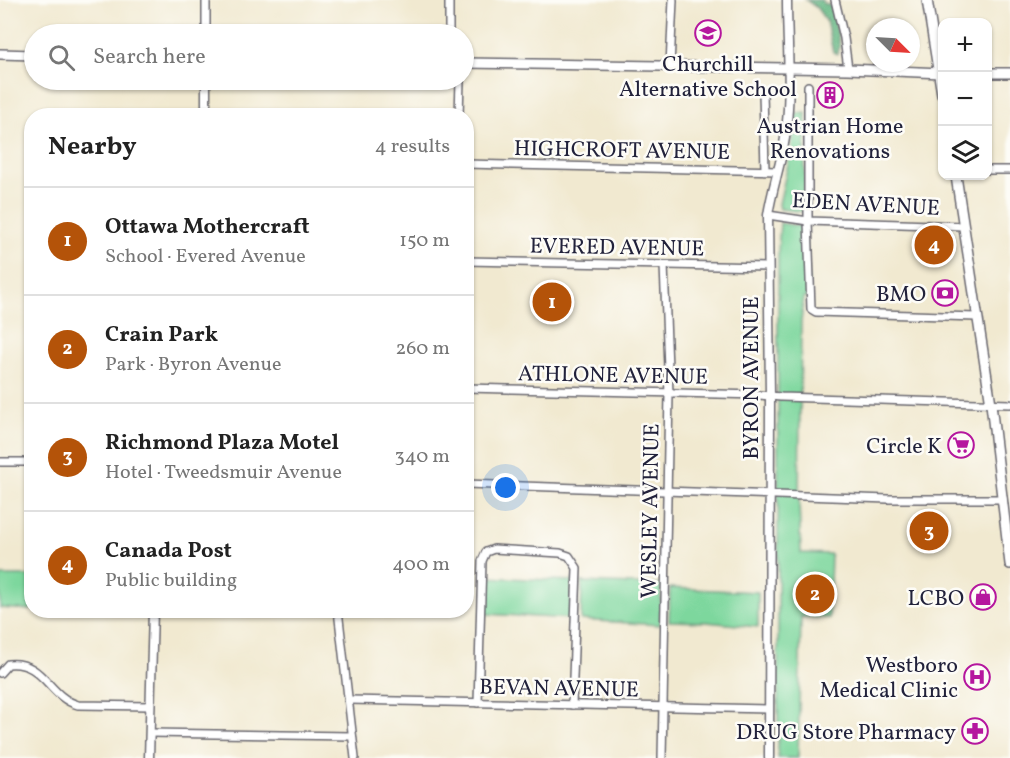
<!DOCTYPE html>
<meta charset="utf-8">
<style>
:root{--surface:#fff;--page:#f2f2f2;--text:#222;--muted:#767676;--line:#e0e0e0;--accent:#b45309}
body{margin:0;font-family:Vollkorn,serif;background:var(--page);color:var(--text)}
.controls{position:absolute;right:18px;top:18px;display:grid;overflow:hidden;border-radius:12px;box-shadow:0 2px 4px #0004}
.controls button{width:54px;height:54px;display:grid;place-items:center;padding:0;border:0;border-bottom:2px solid var(--line);background:var(--surface);color:var(--text);font:30px sans-serif}
.compass{position:absolute;left:866px;top:18px;width:54px;height:54px;border-radius:50%;background:var(--surface);box-shadow:0 2px 4px #0004;rotate:114deg}
.you{position:absolute;left:506px;top:488px;width:21px;height:21px;margin:-15px;border:4px solid #fff;border-radius:50%;background:#1a73e8;box-shadow:0 0 0 9px #1a73e833}
.badge{display:grid;place-items:center;width:39px;height:39px;border-radius:50%;background:var(--accent);color:#fff;font-size:20px;font-weight:700}
.pin{position:absolute;translate:-50% -50%;border:3px solid #fff;box-shadow:0 2px 6px #0006}
.list{margin:0;padding:0;list-style:none}
h2{display:flex;justify-content:space-between;align-items:center;height:78px;margin:0;padding:0 24px;font-size:26px}
h2 small{font-size:20px;font-weight:400;color:var(--muted)}
.list li{display:grid;grid-template-columns:39px 1fr auto;gap:18px;align-items:center;box-sizing:border-box;height:108px;padding:0 24px;border-top:2px solid var(--line)}
.list b{display:block;font-size:22px;white-space:nowrap}
.list p{margin:0;font-size:20px;white-space:nowrap;color:var(--muted)}
.list em{font-size:20px;font-style:normal;color:var(--muted)}
.icon{flex:none;width:33px;height:33px;fill:none;stroke:currentColor;stroke-width:2;stroke-linecap:round;stroke-linejoin:round}
.map{position:relative;flex:none;width:1010px;height:758px;overflow:hidden}
.search{position:absolute;background:var(--surface);box-shadow:0 2px 4px #0004;left:24px;top:24px;width:450px;height:66px;display:flex;align-items:center;gap:15px;box-sizing:border-box;padding:0 21px;border-radius:33px;color:var(--muted);font-size:22px}
.panel{position:absolute;background:var(--surface);box-shadow:0 2px 4px #0004;left:24px;top:108px;width:450px;height:510px;border-radius:24px}
.map>svg:first-child{display:block}
.green{fill:#7dd79d;stroke:#507c6c;stroke-width:1.5}
.forest{fill:#66b884;stroke:#446d60;stroke-width:1.5}
.lines{fill:none;stroke-linecap:round;stroke-linejoin:round}
.minor-casing{stroke:#6a686f;stroke-width:10}
.tertiary-casing{stroke:#6a686f;stroke-width:11}
.secondary-casing{stroke:#6a686f;stroke-width:12}
.minor{stroke:#fff;stroke-width:7}
.tertiary{stroke:#fff;stroke-width:8}
.secondary{stroke:#fff;stroke-width:9}
.labels{text-anchor:middle;stroke-width:5;stroke-linejoin:round;paint-order:stroke}
.poi-label{font-size:22px;fill:#22223b;stroke:#fdfcf7;text-anchor:end}
.street-label{font-size:22px;fill:#22223b;stroke:#fdfcf7}
</style>
<div class="map">
<svg width="1010" height="758" viewBox="0 0 1010 758">
<rect width="100%" height="100%" fill="#fdfcf7"/>
<filter id="ink" filterUnits="userSpaceOnUse"><feTurbulence type="fractalNoise" baseFrequency=".0167" numOctaves="2"/><feDisplacementMap in="SourceGraphic" scale="12" xChannelSelector="R" yChannelSelector="G"/><feConvolveMatrix kernelMatrix="1 2 1 2 8 2 1 2 1" color-interpolation-filters="sRGB"/></filter>
<filter id="wash" filterUnits="userSpaceOnUse"><feTurbulence type="fractalNoise" baseFrequency=".008" numOctaves="4" result="noise"/><feDisplacementMap in="SourceGraphic" scale="24" xChannelSelector="R" yChannelSelector="G"/><feGaussianBlur stdDeviation="1.35" result="paint"/><feColorMatrix in="noise" values="0 0 0 0 0 0 0 0 0 0 0 0 0 0 0 0 0 1.4 0 .05"/><feComposite in="paint" operator="in"/></filter>
<g filter="url(#wash)">
<rect width="100%" height="100%" fill="#f1e9d0"/>
<g class="green">
<path d="M796,113h10l-2,99 -24,-3 -1,-5 12,-53z"/>
<path d="M780,223l20,3 4,3 6,68h-6l-3,25 -2,181 2,50 30,1 -2,64 -28,-1 -3,141h-20v-507z"/>
<path d="M0,576h31v34l-31,-2z"/>
<path d="M487,577l85,4 -1,38 -85,-5z"/>
<path d="M582,582l79,3 -1,40 -79,-5z"/>
<path d="M670,588l88,4v35l-52,-5 -37,-1z"/>
</g>
<path class="forest" d="M806,0h16l1,3 9,3 8,40 -3,8 -4,-2 -7,-31 -9,-13z"/>
</g>
<g filter="url(#ink)">
<g class="lines">
<g class="minor-casing">
<g id="minor">
<path d="M835,0l9,38 4,31"/>
<path d="M206,34v-34"/>
<path d="M449,34v-34"/>
<path d="M670,66l3,-66"/>
<path d="M808,86v135l3,88 5,3 160,5"/>
<path d="M763,92l2,78"/>
<path d="M459,116l1,-36"/>
<path d="M466,164l311,7"/>
<path d="M988,170h22"/>
<path d="M768,215l40,6 155,5"/>
<path d="M466,261l302,6"/>
<path d="M466,388l293,7 22,2 229,7"/>
<path d="M0,462h32"/>
<path d="M466,484l422,15h115"/>
<path d="M338,610l17,148"/>
<path d="M0,673l8,-9c36,-4 40,33 70,41l72,1"/>
<path d="M349,700l420,9"/>
<path d="M478,703l4,-142 4,-9 8,-3 66,4 9,3 8,12 -5,137"/>
<path d="M150,733l202,3"/>
<path d="M662,758l7,-364 -5,-129"/>
</g>
</g>
<g class="tertiary-casing">
<g id="tertiary">
<path d="M206,116v-36"/>
<path d="M149,758l4,-148"/>
<path d="M769,758l1,-362 -2,-181c4,-26 13,-51 17,-77 7,-45 2,-93 2,-138"/>
</g>
</g>
<g class="secondary-casing">
<g id="secondary">
<path d="M927,0l15,94"/>
<path d="M0,54l34,1"/>
<path d="M464,63l384,6 94,4"/>
<path d="M988,73h22"/>
<path d="M956,176l35,228 19,160"/>
</g>
</g>
<use href="#minor" class="minor"/>
<use href="#tertiary" class="tertiary"/>
<use href="#secondary" class="secondary"/>
</g>
</g>
<defs>
<g id="school-ring" transform="scale(1.35)"><circle r="9.5" fill="#fdfcf7" stroke="#b5179e" stroke-width="1.5"/><path d="M0-5L7-2L0 1L-7-2ZM-4 1L0 2.5L4 1V4Q0 6-4 4Z" fill="#b5179e"/></g>
<g id="building-ring" transform="scale(1.35)"><circle r="9.5" fill="#fdfcf7" stroke="#b5179e" stroke-width="1.5"/><path d="M-4-6H4V6H1V3H-1V6H-4ZM-2.5-4.3h1.7v1.8h-1.7ZM.8-4.3h1.7v1.8H.8ZM-2.5-1h1.7V.8h-1.7ZM.8-1h1.7V.8H.8Z" fill="#b5179e"/></g>
<g id="bank-ring" transform="scale(1.35)"><circle r="9.5" fill="#fdfcf7" stroke="#b5179e" stroke-width="1.5"/><path d="M-6-4H6V4H-6ZM0-2.3a2.3 2.3 0 1 0 0 4.6a2.3 2.3 0 1 0 0-4.6Z" fill="#b5179e"/></g>
<g id="supermarket-ring" transform="scale(1.35)"><circle r="9.5" fill="#fdfcf7" stroke="#b5179e" stroke-width="1.5"/><path d="M-6-5.5h2.5l.6 2H6L4.5 2H-2.5L-4.4-4H-6ZM-1.5 3.2a1.3 1.3 0 1 0 .1 0ZM3 3.2a1.3 1.3 0 1 0 .1 0Z" fill="#b5179e"/></g>
<g id="shop-ring" transform="scale(1.35)"><circle r="9.5" fill="#fdfcf7" stroke="#b5179e" stroke-width="1.5"/><path d="M-5-2.5h2.3a2.7 3.5 0 0 1 5.4 0H5L5.5 6h-11ZM-1.5-2.5h3a1.5 2.3 0 0 0-3 0Z" fill="#b5179e"/></g>
<g id="hospital-ring" transform="scale(1.35)"><circle r="9.5" fill="#fdfcf7" stroke="#b5179e" stroke-width="1.5"/><path d="M-5-5h3v3.5h4V-5h3V5h-3V1.5h-4V5h-3Z" fill="#b5179e"/></g>
<g id="pharmacy-ring" transform="scale(1.35)"><circle r="9.5" fill="#fdfcf7" stroke="#b5179e" stroke-width="1.5"/><path d="M-2-6h4v4h4v4h-4v4h-4v-4h-4v-4h4Z" fill="#b5179e"/></g>
</defs>
<g fill-rule="evenodd">
<use href="#school-ring" x="708" y="33"/>
<use href="#building-ring" x="830" y="95"/>
<use href="#bank-ring" x="945" y="293"/>
<use href="#supermarket-ring" x="961" y="445"/>
<use href="#shop-ring" x="983" y="597"/>
<use href="#hospital-ring" x="977" y="677"/>
<use href="#pharmacy-ring" x="975" y="731"/>
</g>
<g class="labels">
<g class="poi-label">
<text x="708" y="71" text-anchor="middle">Churchill<tspan x="708" dy="25">Alternative School</tspan></text>
<text x="830" y="133" text-anchor="middle">Austrian Home<tspan x="830" dy="25">Renovations</tspan></text>
<text x="926" y="301">BMO</text>
<text x="942" y="453">Circle K</text>
<text x="964" y="605">LCBO</text>
<text x="958" y="672">Westboro<tspan x="958" dy="25">Medical Clinic</tspan></text>
<text x="956" y="739">DRUG Store Pharmacy</text>
</g>
<g class="street-label">
<text transform="translate(622 149) rotate(1)" y="8">HIGHCROFT AVENUE</text>
<text transform="translate(866 203) rotate(3)" y="8">EDEN AVENUE</text>
<text transform="translate(617 246) rotate(1)" y="8">EVERED AVENUE</text>
<text transform="translate(613 374) rotate(1)" y="8">ATHLONE AVENUE</text>
<text transform="translate(750 378) rotate(-90)" y="8">BYRON AVENUE</text>
<text transform="translate(649 511) rotate(-89)" y="8">WESLEY AVENUE</text>
<text transform="translate(559 687) rotate(1)" y="8">BEVAN AVENUE</text>
</g>
</g>
</svg>
<div class="controls">
<button>+</button>
<button>−</button>
<button><svg class="icon" aria-label="layers" viewBox="0 0 24 24"><path d="M12 4l9 5-9 5-9-5zM3 14l9 5 9-5"/></svg></button>
</div>
<svg class="compass" viewBox="-18 -18 36 36"><path d="M0-13l5 13h-10z" fill="#e53935"/><path d="M0 13l5-13h-10z" fill="#767676"/></svg>
<div class="you"></div>
<div class="pin badge" style="left:552px;top:302px">1</div>
<div class="pin badge" style="left:815px;top:594px">2</div>
<div class="pin badge" style="left:929px;top:531px">3</div>
<div class="pin badge" style="left:934px;top:245px">4</div>
<div class="search"><svg class="icon" aria-label="search" viewBox="0 0 24 24"><circle cx="10" cy="10" r="6"/><path d="M15 15l6 6"/></svg>Search here</div>
<section class="panel">
<h2>Nearby<small>4 results</small></h2>
<ul class="list">
<li><span class="badge">1</span><div><b>Ottawa Mothercraft</b><p>School · Evered Avenue</p></div><em>150 m</em></li>
<li><span class="badge">2</span><div><b>Crain Park</b><p>Park · Byron Avenue</p></div><em>260 m</em></li>
<li><span class="badge">3</span><div><b>Richmond Plaza Motel</b><p>Hotel · Tweedsmuir Avenue</p></div><em>340 m</em></li>
<li><span class="badge">4</span><div><b>Canada Post</b><p>Public building</p></div><em>400 m</em></li>
</ul>
</section>
</div>
